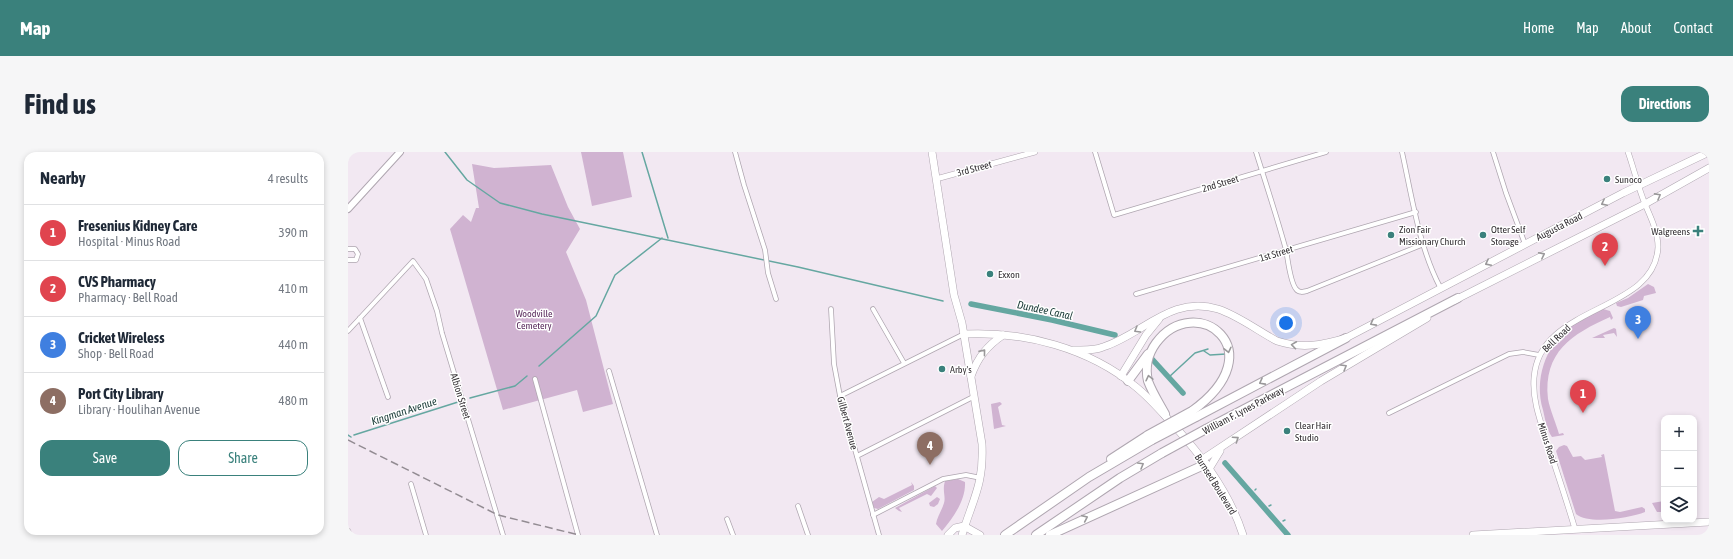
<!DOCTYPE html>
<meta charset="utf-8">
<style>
:root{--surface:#fff;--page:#f6f6f7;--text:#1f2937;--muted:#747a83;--line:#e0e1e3;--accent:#3a817c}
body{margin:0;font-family:"Asap Condensed",sans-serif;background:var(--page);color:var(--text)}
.controls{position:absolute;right:12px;bottom:12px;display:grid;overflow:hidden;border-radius:8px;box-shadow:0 2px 6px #0003}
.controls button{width:36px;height:36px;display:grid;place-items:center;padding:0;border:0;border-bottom:1px solid var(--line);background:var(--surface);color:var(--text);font:20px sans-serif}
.you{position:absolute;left:938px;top:171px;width:14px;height:14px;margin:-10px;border:3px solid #fff;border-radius:50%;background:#1a73e8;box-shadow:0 0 0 6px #1a73e833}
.badge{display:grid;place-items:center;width:26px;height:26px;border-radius:50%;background:var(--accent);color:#fff;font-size:13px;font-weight:700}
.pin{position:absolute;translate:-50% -33px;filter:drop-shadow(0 1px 2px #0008)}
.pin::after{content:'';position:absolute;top:21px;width:14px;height:12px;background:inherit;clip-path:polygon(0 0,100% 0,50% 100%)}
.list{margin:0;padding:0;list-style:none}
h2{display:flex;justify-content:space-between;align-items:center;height:52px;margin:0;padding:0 16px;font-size:17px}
h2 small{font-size:13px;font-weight:400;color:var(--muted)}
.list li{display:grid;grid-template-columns:26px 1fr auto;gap:12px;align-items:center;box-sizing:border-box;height:56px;padding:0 16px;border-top:1px solid var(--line)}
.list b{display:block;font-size:15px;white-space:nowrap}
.list p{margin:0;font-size:13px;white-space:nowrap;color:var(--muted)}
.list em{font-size:13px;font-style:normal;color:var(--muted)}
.actions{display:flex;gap:8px;padding:12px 16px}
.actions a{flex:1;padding:9px 0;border:1px solid var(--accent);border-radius:12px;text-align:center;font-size:14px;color:var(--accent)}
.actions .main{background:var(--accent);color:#fff}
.icon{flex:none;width:22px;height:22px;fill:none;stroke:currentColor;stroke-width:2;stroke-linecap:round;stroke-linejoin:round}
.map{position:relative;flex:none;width:1361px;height:383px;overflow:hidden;border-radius:12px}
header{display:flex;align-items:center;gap:24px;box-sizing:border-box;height:56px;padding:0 20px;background:var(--accent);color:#fff}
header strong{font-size:19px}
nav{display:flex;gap:22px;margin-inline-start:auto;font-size:14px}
.intro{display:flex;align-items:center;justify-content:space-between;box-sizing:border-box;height:96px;padding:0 24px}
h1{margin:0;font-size:28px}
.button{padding:10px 18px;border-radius:12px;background:var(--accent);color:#fff;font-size:14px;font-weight:700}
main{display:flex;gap:24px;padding:0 24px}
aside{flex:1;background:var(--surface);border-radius:12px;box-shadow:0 2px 6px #0003}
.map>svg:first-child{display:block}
.green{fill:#d0b3d1}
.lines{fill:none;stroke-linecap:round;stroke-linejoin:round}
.stream{stroke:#65a7a1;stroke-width:1.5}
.canal{stroke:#65a7a1;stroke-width:5.5}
.minor-casing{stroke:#afa6b0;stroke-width:5.5}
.tertiary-casing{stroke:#afa6b0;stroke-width:6}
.secondary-casing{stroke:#afa6b0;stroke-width:8}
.primary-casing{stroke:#afa6b0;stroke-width:8}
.trunk-casing{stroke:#afa6b0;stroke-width:8}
.motorway-casing{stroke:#afa6b0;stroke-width:10}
.minor{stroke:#fff;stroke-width:4}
.tertiary{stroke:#fff;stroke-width:5}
.secondary{stroke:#fff;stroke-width:6}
.primary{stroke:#fff;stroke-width:7}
.trunk{stroke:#fff;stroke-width:7}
.motorway{stroke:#fff;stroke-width:8}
.rail{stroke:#938c93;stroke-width:1.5;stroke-dasharray:8 4;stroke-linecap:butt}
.motorway-bridge-casing{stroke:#afa6b0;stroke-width:10;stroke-linecap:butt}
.motorway-bridge{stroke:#fff;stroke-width:8}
.oneway{stroke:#9a989a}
.poi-dot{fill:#3a817c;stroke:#fff;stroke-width:1.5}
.labels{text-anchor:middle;stroke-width:3;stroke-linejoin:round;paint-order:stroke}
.street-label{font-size:10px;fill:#353135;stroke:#fff}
.poi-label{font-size:10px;fill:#353135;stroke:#fff;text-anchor:start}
.park-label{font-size:10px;fill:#592b5c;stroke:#fff}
.water-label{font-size:11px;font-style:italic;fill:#193a37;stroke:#fff}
</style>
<header>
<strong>Map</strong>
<nav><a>Home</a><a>Map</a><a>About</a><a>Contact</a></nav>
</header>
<div class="intro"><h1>Find us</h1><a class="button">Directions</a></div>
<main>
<aside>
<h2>Nearby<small>4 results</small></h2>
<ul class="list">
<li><span class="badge" style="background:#e0444e">1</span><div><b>Fresenius Kidney Care</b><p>Hospital · Minus Road</p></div><em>390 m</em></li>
<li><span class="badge" style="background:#e0444e">2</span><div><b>CVS Pharmacy</b><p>Pharmacy · Bell Road</p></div><em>410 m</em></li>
<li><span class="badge" style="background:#3f7fe0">3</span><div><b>Cricket Wireless</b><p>Shop · Bell Road</p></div><em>440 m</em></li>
<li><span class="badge" style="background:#8d6e63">4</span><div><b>Port City Library</b><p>Library · Houlihan Avenue</p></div><em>480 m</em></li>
</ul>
<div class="actions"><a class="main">Save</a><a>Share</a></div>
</aside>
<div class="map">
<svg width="1361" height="383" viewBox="0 0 1361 383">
<rect width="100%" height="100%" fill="#f2e8f2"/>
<g class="green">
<path d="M233,0h42l9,45 -40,9z"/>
<path d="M124,12l22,4 57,-3 17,42 12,22 -14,23 20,48 27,104 -30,8 -6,-22 -74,20 -53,-181 13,-14 8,7 5,-14h3z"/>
<path d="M1300,132l6,3 2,6 -12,3 -1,4 -22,7 -4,-1 -1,-3 12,-5z"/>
<path d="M1255,157l7,2 3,7 -2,2 -1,-3c-38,17 -67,35 -62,82 2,11 8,24 11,35l4,-1 1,2 -12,2c-5,-7 -7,-18 -9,-27 -9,-30 2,-64 27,-83 10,-7 22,-12 33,-18z"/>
<path d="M1266,176l2,1 1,8 -3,-4 -11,2 2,3h-13z"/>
<path d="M652,250l2,2 -4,3 4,18 4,1 -12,3 -3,-25z"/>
<path d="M1216,293l3,1 6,11 8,-1 4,4 17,-3 -1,-2 3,-1 11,57 5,1 22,-5 3,2v3c-15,6 -56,13 -69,2l-20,-63 3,-4z"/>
<path d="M610,327l7,3c1,18 -12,36 -23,49l-6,-7c1,-7 6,-14 8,-21 2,-7 -2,-12 1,-22z"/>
<path d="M563,330l3,4v4l-36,19 -4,-1 -2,-6 7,-5 5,2 28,-14z"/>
<path d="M587,334l2,2 -6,8 -4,-2 -28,14 3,4 -3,-1 -4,-3z"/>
<path d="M589,345l3,2 -2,5 -4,3 -4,-1 -1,-3z"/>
<path d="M1316,349v11h-7l-5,-9z"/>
</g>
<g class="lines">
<g class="stream">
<path d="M97,0l22,28 33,23 42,11 256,53 145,34"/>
<path d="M294,0l26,86"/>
<path d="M856,199l6,4 16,-1"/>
<path d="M191,214l57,-50 19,-41 47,-37"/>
<path d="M821,225l26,-24 13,-4"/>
<path d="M122,246l45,-12 12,-10"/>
<path d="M0,283l3,2"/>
<path d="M6,283l104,-33"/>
<path d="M907,338l1,-1"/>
<path d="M921,354l2,-1"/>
<path d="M935,369l2,-1"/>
</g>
<g class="canal">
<path d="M623,152l81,16 63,15"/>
<path d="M804,207l31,34"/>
<path d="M877,311l63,72"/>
</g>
<g class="minor-casing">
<g id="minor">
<path d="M387,0l9,33 21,65 3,23 8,26"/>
<path d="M747,0l19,63 212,-63"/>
<path d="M908,0c10,32 21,65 30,98 2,10 4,32 10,39 3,4 7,3 11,2l117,-47"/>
<path d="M1054,0c10,45 17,95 38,135"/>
<path d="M1145,0l13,41 19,51"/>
<path d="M0,97h7l3,5 -2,6h-8"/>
<path d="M788,142l280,-82"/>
<path d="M483,157l3,55 6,32 39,139"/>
<path d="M525,157l31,54"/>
<path d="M12,166l28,79"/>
<path d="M0,179l65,-70 13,18 11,32 5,22 61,202"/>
<path d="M261,219l48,164"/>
<path d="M187,227l43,156"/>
<path d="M492,244l124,-62"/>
<path d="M1041,261l120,-59 14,-2 16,3"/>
<path d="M509,304l116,-59"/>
<path d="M63,332l15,51"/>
<path d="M450,354l10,29"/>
<path d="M525,363l70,-36 23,-4 15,3"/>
<path d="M379,367l6,16"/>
</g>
</g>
<g class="tertiary-casing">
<g id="tertiary">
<path d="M588,27l99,-27"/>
<path d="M1227,377c-8,-27 -17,-54 -26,-81 -7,-23 -17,-46 -15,-70 5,-75 121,-64 124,-131 0,-15 -7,-29 -13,-43 -7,-17 -11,-35 -17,-52"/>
<path d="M0,379l1,4"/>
</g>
</g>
<g class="secondary-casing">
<path id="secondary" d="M0,57l52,-57"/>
</g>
<g class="primary-casing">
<g id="primary">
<path d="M584,0l22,143 8,28 20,121c2,40 -9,55 -20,91"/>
<path d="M616,182c60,-3 125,14 172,53 16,13 28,28 42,43 27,30 53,67 65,105"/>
<path d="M623,224c7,-19 16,-30 32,-41"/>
<path d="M600,383l7,-7 9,-2 16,9"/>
<path d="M1125,383l236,-13"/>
</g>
</g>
<g class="trunk-casing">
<g id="trunk">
<path d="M1107,148l190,-96 64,-36"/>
<path d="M725,198c10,0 21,1 30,-3 41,-13 67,-52 115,-38 21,7 40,22 59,32 25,8 45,4 69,-3l277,-145 86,-41"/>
<path d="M773,224l25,-41 13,-16"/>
<path d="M855,307l118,-78 106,-63"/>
<path d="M861,317l11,-18"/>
</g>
</g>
<g class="motorway-casing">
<g id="motorway">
<path d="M780,229l20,-27"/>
<path d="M817,262c-6,-11 -13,-22 -17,-33 -3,-13 0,-27 8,-38 39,-53 121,7 36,68"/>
<path d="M848,265l150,-79"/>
<path d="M858,277l252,-131"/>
<path d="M763,307l37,-24"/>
<path d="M657,383l84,-58 63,-37"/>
<path d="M688,383l84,-57 42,-25"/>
<path d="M702,383l156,-71"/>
</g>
</g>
<use href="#minor" class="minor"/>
<use href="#tertiary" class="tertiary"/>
<use href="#secondary" class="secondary"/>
<use href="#primary" class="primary"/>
<use href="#trunk" class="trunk"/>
<use href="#motorway" class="motorway"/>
<path class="rail" d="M0,288l150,75 81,20"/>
<g class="motorway-bridge-casing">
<g id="motorway-bridge">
<path d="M800,283l44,-24"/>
<path d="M804,288l44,-23"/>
<path d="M814,301l44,-24"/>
</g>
</g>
<use href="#motorway-bridge" class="motorway-bridge"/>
</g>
<defs><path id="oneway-chevron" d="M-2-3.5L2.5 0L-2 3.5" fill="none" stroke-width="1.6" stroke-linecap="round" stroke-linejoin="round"/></defs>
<g class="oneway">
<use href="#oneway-chevron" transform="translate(1310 44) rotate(-29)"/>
<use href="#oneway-chevron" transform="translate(1256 51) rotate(153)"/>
<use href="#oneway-chevron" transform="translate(1194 103) rotate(-27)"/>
<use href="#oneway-chevron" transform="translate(1140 111) rotate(153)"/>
<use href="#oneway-chevron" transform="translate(1025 171) rotate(152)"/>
<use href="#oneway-chevron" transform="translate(789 178) rotate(150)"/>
<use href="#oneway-chevron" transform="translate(946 193) rotate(-172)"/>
<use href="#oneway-chevron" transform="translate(880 198) rotate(77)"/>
<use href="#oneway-chevron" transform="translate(635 200) rotate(-51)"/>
<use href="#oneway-chevron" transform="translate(996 215) rotate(-30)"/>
<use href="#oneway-chevron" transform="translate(801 226) rotate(-103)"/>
<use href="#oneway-chevron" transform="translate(914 230) rotate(152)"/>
<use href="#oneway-chevron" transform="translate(888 287) rotate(-34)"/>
<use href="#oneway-chevron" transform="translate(793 313) rotate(-30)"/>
<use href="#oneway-chevron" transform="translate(737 366) rotate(-24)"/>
</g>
<g class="poi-dot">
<circle cx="1259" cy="27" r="4"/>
<path d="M1348 73h4v4h4v4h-4v4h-4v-4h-4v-4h4z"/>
<circle cx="1043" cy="83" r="4"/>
<circle cx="1135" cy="83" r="4"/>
<circle cx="642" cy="122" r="4"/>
<circle cx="594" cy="217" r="4"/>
<circle cx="939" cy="279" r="4"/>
</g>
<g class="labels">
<g class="street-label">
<text transform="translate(626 16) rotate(-15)" y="4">3rd Street</text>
<text transform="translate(872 31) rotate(-17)" y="4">2nd Street</text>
<text transform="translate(1211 74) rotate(-27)" y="4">Augusta Road</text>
<text transform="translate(928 101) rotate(-17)" y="4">1st Street</text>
<text transform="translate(1208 186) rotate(-44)" y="4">Bell Road</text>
<text transform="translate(113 244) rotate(73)" y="4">Albion Street</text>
<text transform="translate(895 258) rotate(-28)" y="4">William F. Lynes Parkway</text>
<text transform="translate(500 271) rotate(75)" y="4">Gilbert Avenue</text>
<text transform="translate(1200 291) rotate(72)" y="4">Minus Road</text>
<text transform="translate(868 332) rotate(58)" y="4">Burnsed Boulevard</text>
</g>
<g class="poi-label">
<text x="1267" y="31">Sunoco</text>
<text x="1051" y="81">Zion Fair<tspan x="1051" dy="12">Missionary Church</tspan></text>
<text x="1143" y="81">Otter Self<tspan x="1143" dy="12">Storage</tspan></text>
<text x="1342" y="83" text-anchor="end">Walgreens</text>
<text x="650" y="126">Exxon</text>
<text x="602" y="221">Arby's</text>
<text x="947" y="277">Clear Hair<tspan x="947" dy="12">Studio</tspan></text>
</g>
<g class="park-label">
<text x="186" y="165">Woodville<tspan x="186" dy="12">Cemetery</tspan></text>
</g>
<g class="water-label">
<text transform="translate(697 158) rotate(12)" y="4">Dundee Canal</text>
<text transform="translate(56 259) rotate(-18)" y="4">Kingman Avenue</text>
</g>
</g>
</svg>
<div class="controls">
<button>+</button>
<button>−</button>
<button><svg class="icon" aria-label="layers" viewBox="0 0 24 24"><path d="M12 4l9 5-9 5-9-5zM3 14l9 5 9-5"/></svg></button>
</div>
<div class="you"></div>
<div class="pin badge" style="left:1235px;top:261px;background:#e0444e">1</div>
<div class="pin badge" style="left:1257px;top:114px;background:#e0444e">2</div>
<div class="pin badge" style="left:1290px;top:187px;background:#3f7fe0">3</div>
<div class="pin badge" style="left:582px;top:313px;background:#8d6e63">4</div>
</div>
</main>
